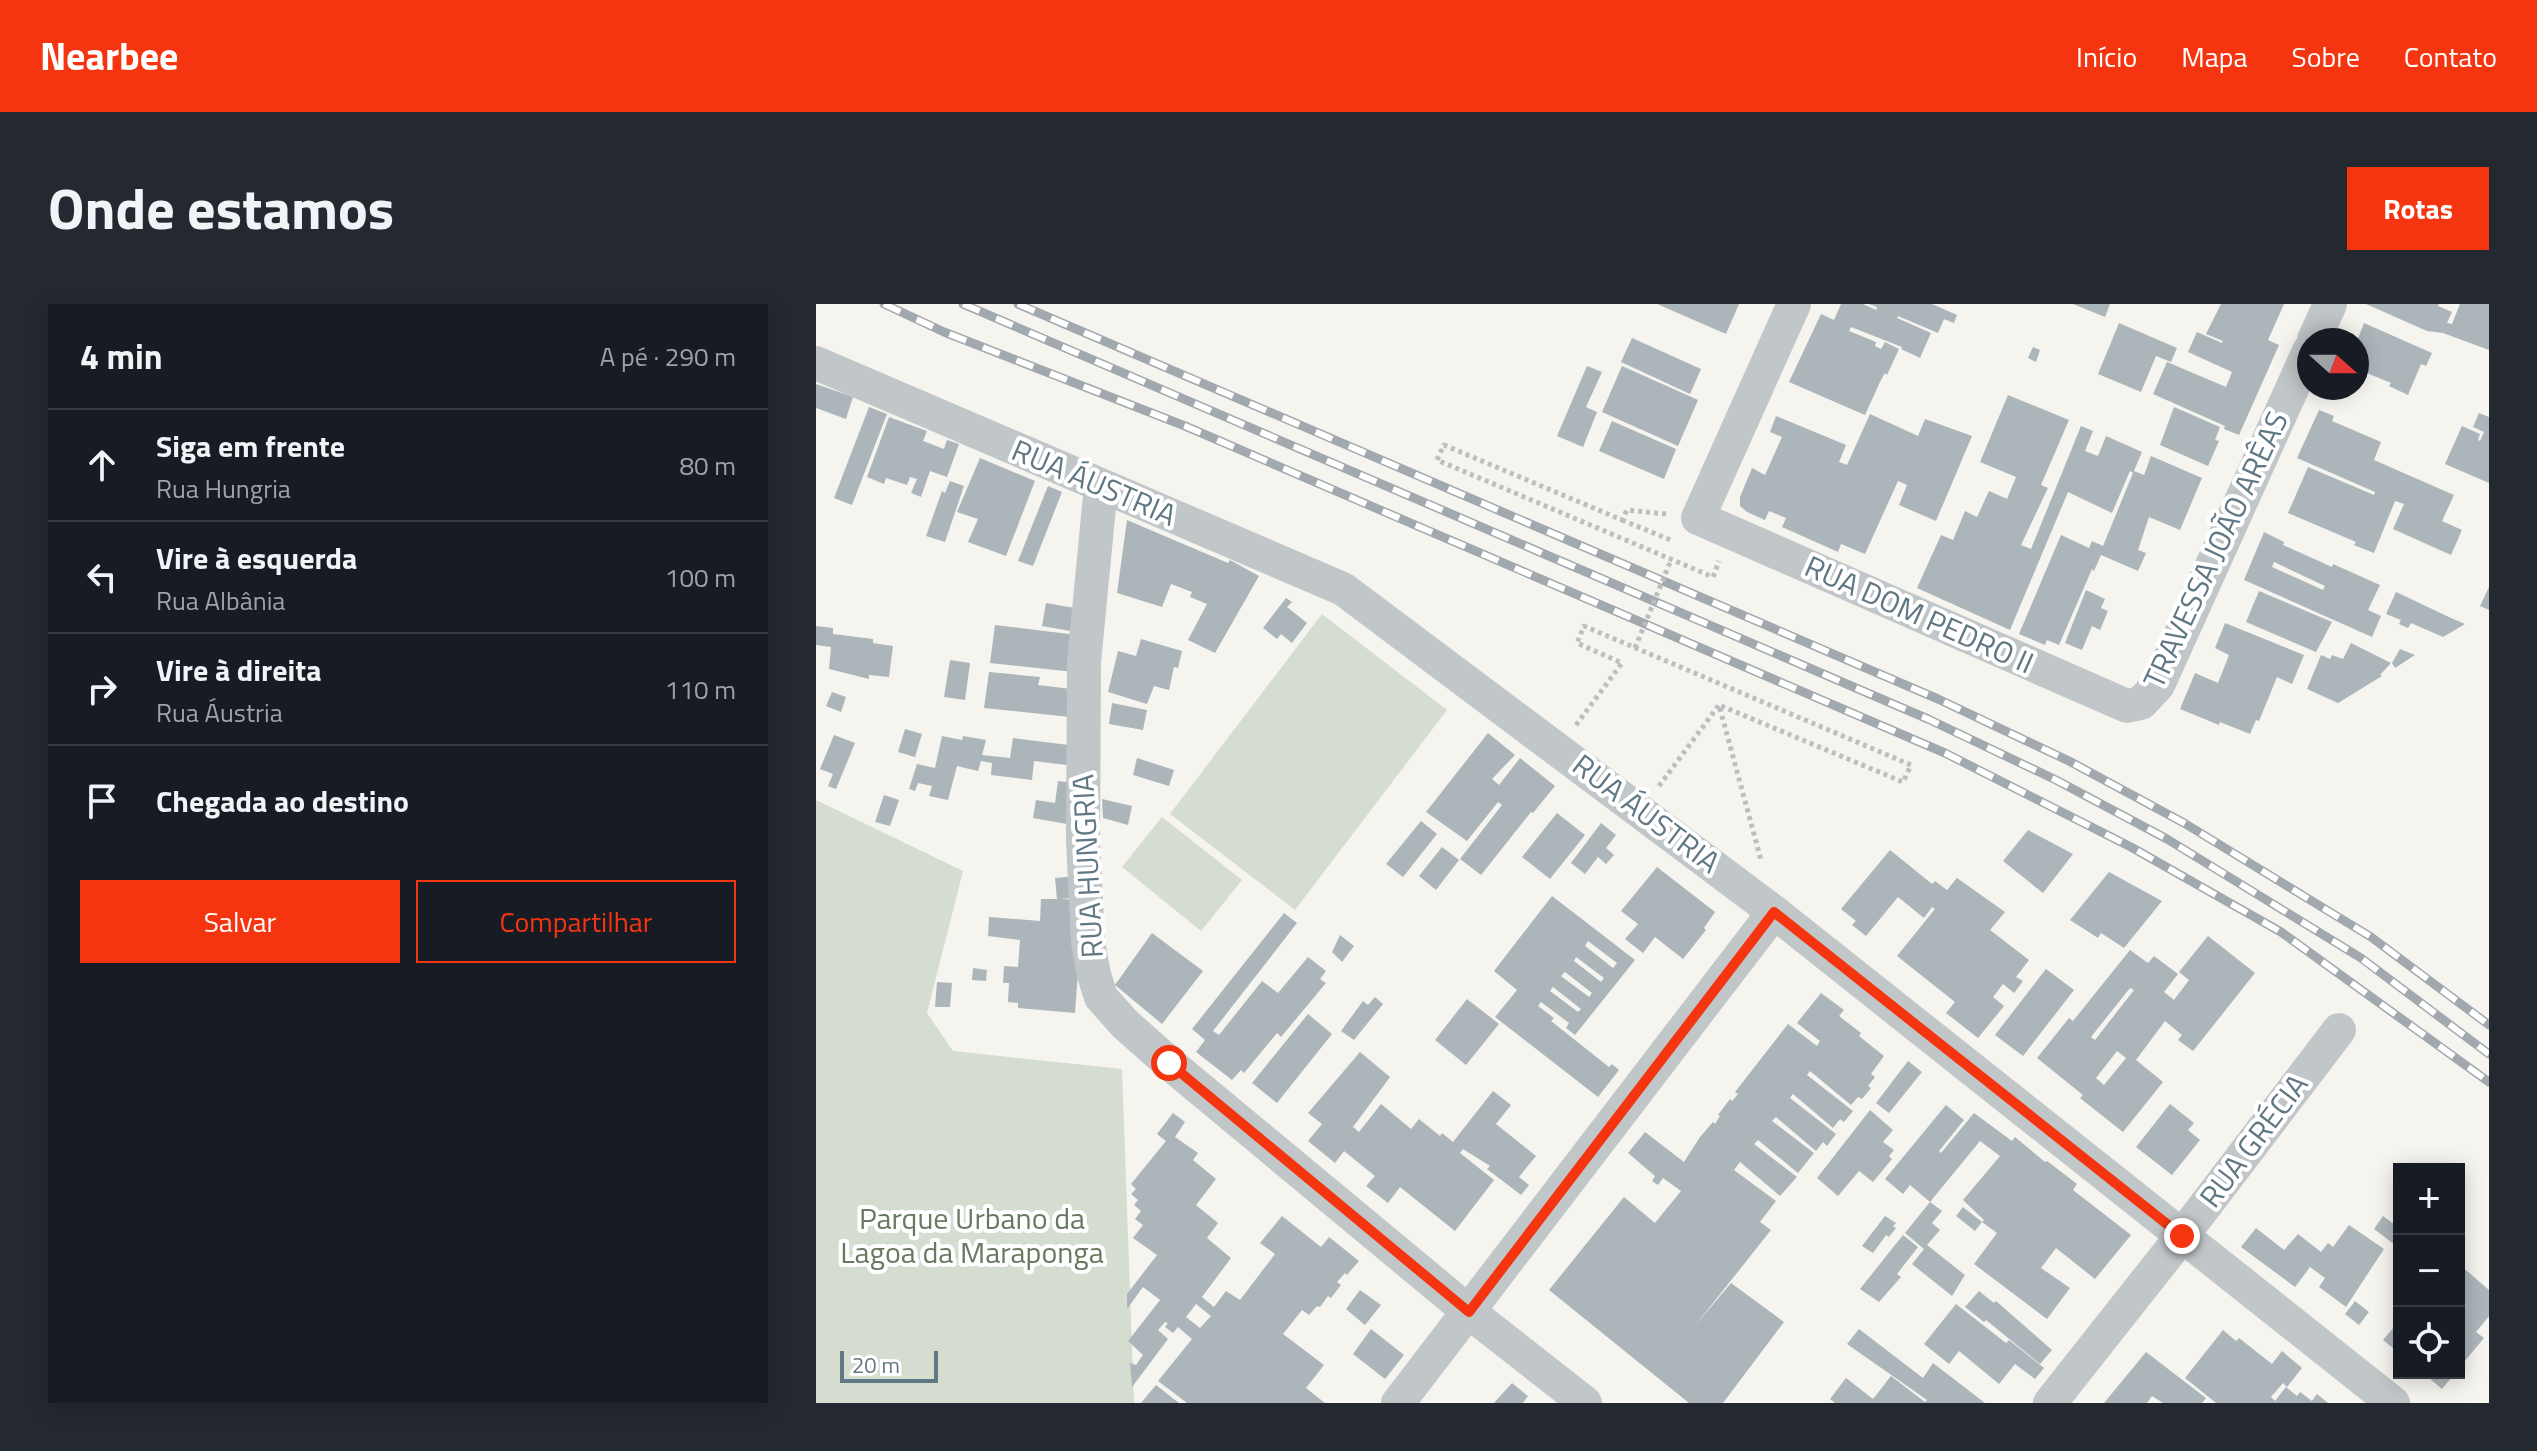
<!DOCTYPE html>
<html lang="pt">
<meta charset="utf-8">
<style>
:root{--surface:#171b24;--page:#242831;--text:#f1f3f6;--muted:#9ea1a6;--line:#363941;--accent:#f43510}
body{margin:0;font-family:"Titillium Web",sans-serif;background:var(--page);color:var(--text)}
.controls{position:absolute;right:24px;bottom:24px;display:grid;overflow:hidden;border-radius:0px;box-shadow:0 4px 20px #0003}
.controls button{width:72px;height:72px;display:grid;place-items:center;padding:0;border:0;border-bottom:2px solid var(--line);background:var(--surface);color:var(--text);font:40px sans-serif}
.compass{position:absolute;left:1481px;top:24px;width:72px;height:72px;border-radius:50%;background:var(--surface);box-shadow:0 4px 20px #0003;rotate:111deg}
.scale{position:absolute;left:24px;bottom:20px;width:98px;box-sizing:border-box;padding-left:8px;border:4px solid #607784;border-top:0;font-size:22px;line-height:28px;white-space:nowrap;color:#607784;-webkit-text-stroke:6px #fff;paint-order:stroke}
.stop{position:absolute;width:24px;height:24px;margin:-18px;border:6px solid #f43510;border-radius:50%;background:#fff}
.stop.end{background:#f43510;border-color:#fff;box-shadow:0 2px 8px #0008}
.list{margin:0;padding:0;list-style:none}
h2{display:flex;justify-content:space-between;align-items:center;height:104px;margin:0;padding:0 32px;font-size:34px}
h2 small{font-size:26px;font-weight:400;color:var(--muted)}
.list li{display:grid;grid-template-columns:52px 1fr auto;gap:24px;align-items:center;box-sizing:border-box;height:112px;padding:0 32px;border-top:2px solid var(--line)}
.list b{display:block;font-size:30px;white-space:nowrap}
.list p{margin:0;font-size:26px;white-space:nowrap;color:var(--muted)}
.list em{font-size:26px;font-style:normal;color:var(--muted)}
.actions{display:flex;gap:16px;padding:24px 32px}
.actions a{flex:1;padding:18px 0;border:2px solid var(--accent);border-radius:0px;text-align:center;font-size:28px;color:var(--accent)}
.actions .main{background:var(--accent);color:#fff}
.icon{flex:none;width:44px;height:44px;fill:none;stroke:currentColor;stroke-width:2;stroke-linecap:round;stroke-linejoin:round}
.map{position:relative;flex:none;width:1673px;height:1099px;overflow:hidden;border-radius:0px}
header{display:flex;align-items:center;gap:48px;box-sizing:border-box;height:112px;padding:0 40px;background:var(--accent);color:#fff}
header strong{font-size:38px}
nav{display:flex;gap:44px;margin-inline-start:auto;font-size:28px}
.intro{display:flex;align-items:center;justify-content:space-between;box-sizing:border-box;height:192px;padding:0 48px}
h1{margin:0;font-size:56px}
.button{padding:20px 36px;border-radius:0px;background:var(--accent);color:#fff;font-size:28px;font-weight:700}
main{display:flex;gap:48px;padding:0 48px}
aside{flex:1;background:var(--surface);border-radius:0px;box-shadow:0 4px 20px #0003}
.map>svg:first-child{display:block}
.green{fill:#d5dcd0}
.building{fill:#acb5b9;fill-rule:evenodd}
.lines{fill:none;stroke-linecap:round;stroke-linejoin:round}
.path{stroke:#bcbfc1;stroke-width:5;stroke-dasharray:4 4;stroke-linecap:butt}
.minor{stroke:#c1c6c9;stroke-width:34}
.rail-casing{stroke:#a1a9ae;stroke-width:9}
.rail{stroke:#fff;stroke-width:6;stroke-dasharray:18;stroke-linecap:butt}
.path-bridge{stroke:#bcbfc1;stroke-width:5;stroke-dasharray:4 4;stroke-linecap:butt}
.route{stroke:#f43510;stroke-width:10}
.labels{text-anchor:middle;stroke-width:8;stroke-linejoin:round;paint-order:stroke}
.street-label{font-size:30px;fill:#607784;stroke:#fff}
.park-label{font-size:30px;fill:#677a60;stroke:#fff}
</style>
<header>
<strong>Nearbee</strong>
<nav><a>Início</a><a>Mapa</a><a>Sobre</a><a>Contato</a></nav>
</header>
<div class="intro"><h1>Onde estamos</h1><a class="button">Rotas</a></div>
<main>
<aside>
<h2>4 min<small>A pé · 290 m</small></h2>
<ul class="list">
<li><svg class="icon" aria-label="ahead" viewBox="0 0 24 24"><path d="M12 20V5M6 11l6-6 6 6"/></svg><div><b>Siga em frente</b><p>Rua Hungria</p></div><em>80 m</em></li>
<li><svg class="icon" aria-label="left" viewBox="0 0 24 24"><path d="M17 20v-9H6M10 6l-5 5 5 5"/></svg><div><b>Vire à esquerda</b><p>Rua Albânia</p></div><em>100 m</em></li>
<li><svg class="icon" aria-label="right" viewBox="0 0 24 24"><path d="M7 20v-9h11M14 6l5 5-5 5"/></svg><div><b>Vire à direita</b><p>Rua Áustria</p></div><em>110 m</em></li>
<li><svg class="icon" aria-label="arrive" viewBox="0 0 24 24"><path d="M6 21V4h12l-3 4 3 4H6"/></svg><div><b>Chegada ao destino</b></div></li>
</ul>
<div class="actions"><a class="main">Salvar</a><a>Compartilhar</a></div>
</aside>
<div class="map">
<svg width="1673" height="1099" viewBox="0 0 1673 1099">
<rect width="100%" height="100%" fill="#f5f4ef"/>
<g class="green">
<path d="M506,310l125,96 -152,200 -125,-96z"/>
<path d="M0,496l147,71 -36,142 26,38 169,18 12,334h-318z"/>
<path d="M346,513l80,63 -41,51 -79,-64z"/>
</g>
<g class="building">
<path d="M841,0h82l-13,30z"/>
<path d="M1025,0h22l13,6 1,-3 -8,-3h63l25,11 -3,8 -10,-4 -6,14 -40,-17 -1,2 34,15 -11,25 -19,-9 1,-2 -51,-20 -2,4 27,11 -1,4 6,3 4,-7 14,7 -12,26 -2,-2 -5,9 -15,33 -76,-33 32,-68 13,6z"/>
<path d="M1257,0h37l-5,13z"/>
<path d="M1405,0h63l-16,36 11,5 -40,90 -15,-6 1,-3 -72,-32 14,-32 59,25 6,-15 -44,-20 9,-20 25,11 1,-2 -17,-7z"/>
<path d="M1550,0h73l-1,2 14,6 -5,11 5,1 8,-20h29v46l-46,-17 -16,-2z"/>
<path d="M1303,19l58,25 -6,14 -15,-6 -15,36 -43,-18z"/>
<path d="M1548,19l68,30 -6,13 -5,-2 -13,31 -19,-9 2,-3 -34,-14v-28z"/>
<path d="M816,34l69,31 -11,25 -69,-32z"/>
<path d="M1217,43l7,3 -4,12 -8,-4z"/>
<path d="M771,62l15,6 -16,35 11,5 -14,35 -26,-11z"/>
<path d="M806,62l76,34 -20,46 -76,-34z"/>
<path d="M0,80l37,13 -7,22 -30,-11z"/>
<path d="M1192,91l61,25 -28,65 7,3 -27,57 10,4 50,-123 12,5 -8,20 13,5 8,-20 36,16 -9,21 1,-2 10,4 7,-19 51,22 -22,52 -31,-13 -11,33 8,3 -8,18 -37,-16 -7,16 -2,-2 -33,76 -12,-5 -2,5 -26,-11 42,-99 28,13 3,-7 11,5 30,-73 -3,-2 -18,42 -44,-21 -58,138 -93,-42 24,-53 12,5 12,-29 12,6 12,-26 18,8 9,-22 -36,-15z"/>
<path d="M53,103l18,7 -35,91 -18,-7z"/>
<path d="M1358,103l46,20 -5,13 4,1 -11,25 -48,-21z"/>
<path d="M1503,106l15,6 -2,5 49,21 -7,18 80,35 -12,26 20,9 -11,25 -58,-26 11,-25 -9,-3 -21,52 -20,-8 2,-3 -68,-29 20,-46 66,28 1,-3 -78,-34z"/>
<path d="M1663,109l10,4v66l-44,-19 17,-38 18,8 -2,6 2,1 4,-9 -11,-5z"/>
<path d="M1054,110l48,22 7,-17 47,17 -36,85 -37,-16 8,-20 -9,-4 -33,73 -24,-10 -3,8 -56,-25 4,-9 -17,-7 -4,9 -18,-8 -7,-6v-9l12,-29 13,7 17,-38 -12,-5 6,-16 70,29 -7,17 8,3z"/>
<path d="M73,113l38,14 -4,10 21,8 3,-9 12,4 -12,33 -17,-6 -9,26 -10,-4 6,-14 -7,-2 -3,8 -21,-7 -2,6 -17,-7z"/>
<path d="M796,117l64,28 -12,30 -65,-28z"/>
<path d="M164,154l55,23 -29,75 -38,-14 10,-23 -21,-7z"/>
<path d="M134,177l14,5 -19,56 -19,-6 16,-45 3,2z"/>
<path d="M232,182l14,6 -29,74 -15,-5z"/>
<path d="M311,216l101,43 2,-3 29,16 -44,77 -27,-13 19,-36 -17,-7 2,-5 -21,-8 -9,23 -45,-14z"/>
<path d="M1448,228l20,10 -1,3 49,22 1,-3 47,21 -12,25 13,6 -9,21 -128,-57zM1458,258l51,24 -2,4 -51,-23z"/>
<path d="M1673,283v23l-9,-4z"/>
<path d="M1270,286l19,9 -4,9 7,3 -8,19 -8,-4 -10,24 -17,-7z"/>
<path d="M1443,287l73,31 -16,30 -70,-30z"/>
<path d="M1580,288l55,26 14,6 -22,13 -32,-14 -3,5 -9,-4 2,-4 -15,-6z"/>
<path d="M470,294l6,4 -5,5 20,16 -15,20 -11,-9 -4,5 -14,-11z"/>
<path d="M230,299l40,7 -4,23 -40,-7z"/>
<path d="M1409,319l79,32 -12,29 -15,-7 -18,44 -3,-1 -6,14 -30,-12 -1,3 -39,-16 15,-36 23,10 11,-28 -14,-7z"/>
<path d="M179,321l82,10 -3,37 -84,-9z"/>
<path d="M0,322l17,2v6l40,5v4l20,3 -4,31 -20,-2v4l-40,-10 2,-22 -15,-2z"/>
<path d="M325,335l41,12 -4,17 -4,-1 -5,23 -15,-4 -7,18 -39,-12 10,-41 18,5z"/>
<path d="M1535,339l40,20 -11,12 2,1 -44,27 -31,-14 14,-34 9,4 2,-4 11,4z"/>
<path d="M1584,345l15,6 -20,13 -3,-5z"/>
<path d="M134,356l20,3 -5,37 -21,-3z"/>
<path d="M173,368l51,5 -2,8 34,4 -2,28 -86,-9z"/>
<path d="M16,388l14,5 -5,15 -15,-6z"/>
<path d="M296,399l35,7 -4,20 -34,-6z"/>
<path d="M89,425l17,5 -7,23 -17,-5z"/>
<path d="M672,429l27,22 -23,24 7,6 21,-27 35,28 -22,27 -2,-1 -50,63 -21,-16 42,-54 -4,-3 -31,39 -41,-29z"/>
<path d="M18,431l21,8 -19,46 -8,-3 5,-12 -13,-5z"/>
<path d="M126,432l20,4 1,-4 23,4 -4,15 28,3 3,-20 64,8 -2,20 -41,-5 -2,19 -41,-5 1,-12 -11,-2 -3,10 -21,-5 -9,34 -19,-4 3,-10 -14,-3 -3,8 -6,-2 8,-25 18,4z"/>
<path d="M321,454l37,12 -5,16 -36,-11z"/>
<path d="M242,477l24,3 -4,42 -45,-8 3,-18 19,3z"/>
<path d="M68,491l15,5 -9,26 -15,-4z"/>
<path d="M286,495l30,7 -4,19 -25,-7z"/>
<path d="M741,509l28,22 -35,44 -28,-22z"/>
<path d="M605,517l16,13 -34,43 -17,-13z"/>
<path d="M785,519l15,12 -10,13 8,7 -8,9 -8,-7 -13,17 -14,-11z"/>
<path d="M1212,526l45,24 -30,39 -40,-32z"/>
<path d="M626,543l17,13 -23,30 -17,-14z"/>
<path d="M1074,546l42,34 3,-3 12,9 10,-12 48,34 -15,18 39,30 -13,17 7,4 -9,12 -11,-9 -10,13 11,9 -26,32 -32,-25 9,-11 -58,-46 38,-47 -3,-2 -8,11 -26,-21 -32,39 -14,-11 4,-4 -15,-12z"/>
<path d="M841,563l58,45 -11,16 2,2 -23,29 -28,-22 -12,16 -18,-14 13,-15 -17,-13z"/>
<path d="M1293,568l53,29 -38,47 -23,-15 -3,5 -28,-18z"/>
<path d="M263,572l2,21 -20,2 22,1 -8,113 -57,-5v-5l-10,-1 1,-19h-6l1,-17 14,1 2,-27 -32,-4 1,-19 51,4 1,-22h16l-2,-21z"/>
<path d="M736,592l83,64 -60,75 -9,-7 3,-5 -28,-21 -3,4 16,12 -3,3 58,46 3,-3 7,6 -21,27 -103,-80 22,-27 -23,-19zM772,637l29,22 -4,5 -28,-22zM760,653l28,21 -3,4 -27,-21zM749,668l27,21 -3,4 -28,-21zM737,683l28,22 -3,3 -28,-21z"/>
<path d="M468,609l13,10 -84,108 6,4 43,-54 16,12 30,-36 18,14 -6,8 6,4 -45,54 -4,-4 -33,40 -3,-3 -9,10 -36,-28 9,-12 -13,-11z"/>
<path d="M336,629l51,38 -41,53 -47,-39z"/>
<path d="M524,631l14,11 -12,16 -10,-10z"/>
<path d="M1392,632l47,37 -62,78 -15,-11 4,-5 -17,-14 -29,39 27,22 -40,50 -38,-30 -5,-4 3,-3 -46,-37 32,-40 4,3 57,-71 18,13 6,-7 24,18 -14,18 10,8 15,-20 -10,-8zM1314,684l4,2 -39,50 -4,-3zM1301,747l9,7 -22,27 -8,-7z"/>
<path d="M157,664l14,2 -1,11 -14,-1z"/>
<path d="M1230,665l28,21 -51,66 -28,-21z"/>
<path d="M121,678l15,1 -2,24h-15z"/>
<path d="M1005,689l23,17 -5,6 22,17 -2,3 25,20 -13,18 4,3 -7,9 3,2 -9,11 -4,-2 -7,8 -41,-34 -3,4 46,36 -9,11 -4,-3 -7,9 -40,-34 -3,4 46,36 -9,12 -4,-4 -7,9 -40,-34 -4,4 42,32 -16,20 -40,-33 -4,4 43,33 -17,19 -40,-34 -6,8 42,31 -16,21 11,8 -77,97 37,-44 53,39 -61,81h-34l-140,-113 75,-93 31,26 26,-32 -18,-13 -5,7 -6,-4 3,-5 -27,-23 17,-21 39,30 16,-25 13,-15 2,2 5,-8 -2,-1 12,-16 2,2 6,-7 -3,-2 53,-68 29,22 3,-5 -23,-18z"/>
<path d="M559,693l8,7 -29,36 -13,-9 22,-30 5,4z"/>
<path d="M651,695l32,25 -33,41 -31,-25z"/>
<path d="M492,710l24,20 -55,69 -25,-20z"/>
<path d="M544,748l30,25 -37,50 6,5 22,-28 30,25 8,-10 21,17 2,-3 11,9 40,-51 18,14 -15,19 40,32 -17,21 10,8 -8,10 -34,-26 3,-3 -27,-17 -3,4 34,27 -39,51 -55,-44 -12,16 -22,-17 9,-10 -31,-25 -9,12 -27,-22 14,-17 -14,-11z"/>
<path d="M1092,757l14,11 -33,41 -13,-10z"/>
<path d="M1354,800l24,19 -6,7 12,10 -28,35 -36,-28z"/>
<path d="M1130,801l18,15 -25,31 2,2 33,-40 38,28 3,-4 30,25 2,-1 30,23 -4,6 58,45 -36,44 -39,-31 -15,20 29,20 -23,31 -73,-55 23,-31 -15,-11 -7,9 -19,-15 7,-9 19,15 2,-2 -21,-20 37,-44 -20,-15 -50,61 -20,-17 -7,9 -18,-15z"/>
<path d="M1054,806l23,20 -10,12 11,8 -5,6 3,3 -19,23 -14,-11 -21,25 -21,-18z"/>
<path d="M357,809l12,9 -10,15 23,16 -5,7 23,19 -20,26 22,18 -11,15 24,20 -29,39 12,10 12,-16 14,9 35,-46 -15,-11 22,-27 39,31 8,-10 30,24 -12,14 -2,-2 -8,9 4,3 -10,13 -3,-2 -8,11 -3,-1 -8,9 -7,-5 -19,24 41,31 -18,23 19,15h-138l-29,-22 34,-42 -14,-12 -5,6 -8,-6 3,-4 -3,-1 -7,8 10,9 -36,48 -2,-24 6,2 7,-10 -15,-14 32,-41 -17,-13 -16,22v-15l30,-39 -24,-17 10,-13 -8,-6 6,-8 -7,-6 4,-5 -7,-6 5,-5 -5,-5 35,-43 -9,-7zM380,1000l15,12 -11,12 -14,-11z"/>
<path d="M1114,898l12,9 -10,12 8,7 -13,15 38,30 -13,21 -40,-32 12,-15 -19,-16z"/>
<path d="M1069,912l11,7 -3,3 3,2 -7,9 -3,-2 -13,18 -11,-7z"/>
<path d="M1567,912l16,12v12l-4,5 -21,-16z"/>
<path d="M1533,921l35,24 -38,58 -27,-20 6,-9 -15,-11 -15,20 -54,-40 15,-19 28,22 14,-16 23,18 7,-9 5,4z"/>
<path d="M1087,931l15,12 -21,27 4,3 -22,25 -19,-13z"/>
<path d="M1643,960l30,26v26l-13,16 8,6 -25,30z"/>
<path d="M544,986l21,15 -16,20 -19,-16z"/>
<path d="M1163,987l15,12 2,-2 56,49 -12,14 -54,-44 -2,2 -19,-15z"/>
<path d="M1539,997l14,11 -10,13 -14,-11z"/>
<path d="M1140,1000l50,39 3,-3 35,28 -9,11 -20,-15 -16,20 -40,-33 -10,13 -25,-20z"/>
<path d="M1583,1017v32l-16,-13z"/>
<path d="M555,1025l33,26 -19,24 -32,-25z"/>
<path d="M1043,1025l64,49 10,-15 52,40h-150l-5,-4 16,-21 27,21 18,-23 34,26 2,-2 -80,-56z"/>
<path d="M1407,1026l13,11 3,-3 33,26 10,-13 20,17 -15,19 -4,-4 -12,14 4,4 11,-14 11,9 3,-4 12,9 5,-7 11,9h-112l-31,-25z"/>
<path d="M1330,1048l60,46 -4,5h-39l-11,-7 -5,7h-43z"/>
<path d="M1607,1069h32l-13,16z"/>
<path d="M696,1079l16,13 -5,7h-29z"/>
<path d="M340,1081l23,18h-38z"/>
</g>
<g class="lines">
<g class="path">
<path d="M850,210l-39,-4 -5,10 -178,-75 -7,15 276,117 6,-16"/>
<path d="M806,216l51,21"/>
<path d="M760,421l46,-62 -45,-20 7,-17 327,139 -8,17 -184,-77"/>
<path d="M843,482l60,-81 42,155"/>
</g>
<g class="minor">
<path d="M978,0l-96,214 429,188 14,-3 17,-18 151,-334"/>
<path d="M1498,36l16,-36"/>
<path d="M0,59l527,226 431,323 619,491"/>
<path d="M285,182l-17,176 -1,178 5,102 6,33 7,22 24,27 44,39 300,249 116,91"/>
<path d="M582,1099l376,-491"/>
<path d="M1234,1099l132,-167 157,-206"/>
</g>
<g class="rail-casing">
<g id="rail">
<path d="M68,0l60,28 241,94 760,327 186,94 150,85 208,150"/>
<path d="M147,0l965,415 128,61 111,59 194,119 128,96"/>
<path d="M202,0l920,395 131,62 115,62 187,114 118,88"/>
</g>
</g>
<use href="#rail" class="rail"/>
<path class="path-bridge" d="M819,344l36,-88"/>
</g>
<g class="lines">
<path class="route" d="M353,759l300,249 305,-400 408,324"/>
</g>
<g class="labels">
<g class="street-label">
<text transform="translate(278 179) rotate(23)" y="10">RUA ÁUSTRIA</text>
<text transform="translate(1400 246) rotate(-65)" y="10">TRAVESSA JOÃO ARÊAS</text>
<text transform="translate(1103 311) rotate(24)" y="10">RUA DOM PEDRO II</text>
<text transform="translate(830 510) rotate(37)" y="10">RUA ÁUSTRIA</text>
<text transform="translate(272 562) rotate(-93)" y="10">RUA HUNGRIA</text>
<text transform="translate(1438 837) rotate(-53)" y="10">RUA GRÉCIA</text>
</g>
<g class="park-label">
<text x="156" y="925">Parque Urbano da<tspan x="156" dy="34">Lagoa da Maraponga</tspan></text>
</g>
</g>
</svg>
<div class="controls">
<button>+</button>
<button>−</button>
<button><svg class="icon" aria-label="locate" viewBox="0 0 24 24"><circle cx="12" cy="12" r="6"/><path d="M12 2v4M12 18v4M2 12h4M18 12h4"/></svg></button>
</div>
<svg class="compass" viewBox="-18 -18 36 36"><path d="M0-13l5 13h-10z" fill="#e53935"/><path d="M0 13l5-13h-10z" fill="#9ea1a6"/></svg>
<div class="scale">20 m</div>
<div class="stop" style="left:353px;top:759px"></div>
<div class="stop end" style="left:1366px;top:932px"></div>
</div>
</main>
